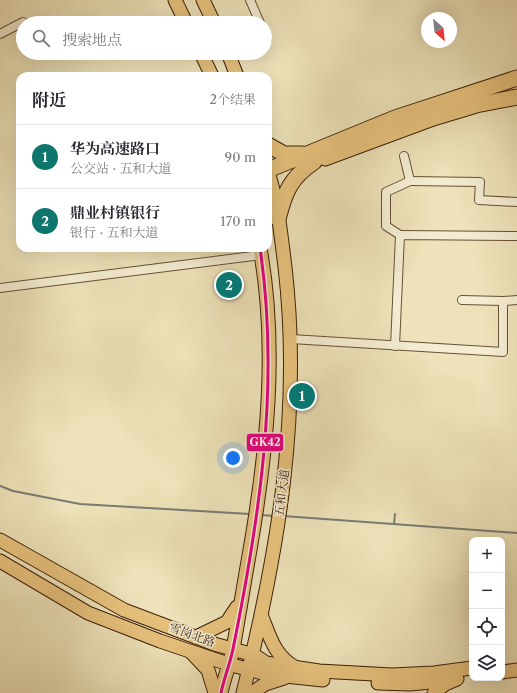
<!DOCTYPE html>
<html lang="zh">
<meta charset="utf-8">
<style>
:root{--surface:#fff;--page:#f2f2f3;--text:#2b2b33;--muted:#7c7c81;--line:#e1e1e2;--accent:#0f766e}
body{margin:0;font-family:"Libre Caslon Text","Noto Serif SC",serif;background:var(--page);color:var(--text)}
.controls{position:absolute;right:12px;bottom:12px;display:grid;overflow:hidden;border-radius:8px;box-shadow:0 4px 16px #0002}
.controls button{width:36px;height:36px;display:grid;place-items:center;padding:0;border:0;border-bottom:1px solid var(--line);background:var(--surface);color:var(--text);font:20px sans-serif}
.compass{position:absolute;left:421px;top:12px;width:36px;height:36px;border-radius:50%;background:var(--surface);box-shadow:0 4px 16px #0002;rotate:153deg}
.you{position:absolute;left:233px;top:458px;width:14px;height:14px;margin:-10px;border:3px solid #fff;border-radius:50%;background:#1a73e8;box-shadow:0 0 0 6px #1a73e833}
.badge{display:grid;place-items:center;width:26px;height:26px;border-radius:50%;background:var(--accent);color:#fff;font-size:13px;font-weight:700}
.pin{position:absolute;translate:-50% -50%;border:2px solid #fff;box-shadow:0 1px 4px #0006}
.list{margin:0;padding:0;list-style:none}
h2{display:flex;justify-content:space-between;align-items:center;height:52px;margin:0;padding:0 16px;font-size:17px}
h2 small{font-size:13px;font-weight:400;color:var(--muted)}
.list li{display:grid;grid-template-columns:26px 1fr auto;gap:12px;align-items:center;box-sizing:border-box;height:64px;padding:0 16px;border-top:1px solid var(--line)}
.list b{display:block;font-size:15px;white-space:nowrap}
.list p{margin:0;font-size:13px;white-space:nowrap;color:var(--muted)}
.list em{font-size:13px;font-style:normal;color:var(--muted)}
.icon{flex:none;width:22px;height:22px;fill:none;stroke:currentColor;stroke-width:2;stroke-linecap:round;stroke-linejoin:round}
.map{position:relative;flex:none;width:517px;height:693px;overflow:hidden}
.search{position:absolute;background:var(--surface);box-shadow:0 4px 16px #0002;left:16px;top:16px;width:256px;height:44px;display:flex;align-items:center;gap:10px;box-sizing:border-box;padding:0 14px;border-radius:22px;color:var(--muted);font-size:15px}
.panel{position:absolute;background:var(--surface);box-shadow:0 4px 16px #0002;left:16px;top:72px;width:256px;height:180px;border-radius:12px}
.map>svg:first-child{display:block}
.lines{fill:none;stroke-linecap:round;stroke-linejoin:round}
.stream{stroke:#787c74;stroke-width:2}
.street-casing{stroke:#685035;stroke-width:10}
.primary-casing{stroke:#3c1f09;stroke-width:15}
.highway-casing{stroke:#3c1f09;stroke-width:17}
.street{stroke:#f3ecd2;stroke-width:8}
.primary{stroke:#e6c17c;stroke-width:13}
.highway{stroke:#e6c17c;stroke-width:15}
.bus-1-casing{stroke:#f3ecd2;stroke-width:6}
.bus-1{stroke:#e5007d;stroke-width:3}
.labels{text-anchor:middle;stroke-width:3;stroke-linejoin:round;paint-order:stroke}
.street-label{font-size:12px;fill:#3c1f09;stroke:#f3ecd2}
.line-badge{stroke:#f3ecd2;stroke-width:1.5}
.badge-label{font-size:11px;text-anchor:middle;font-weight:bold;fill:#fff}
</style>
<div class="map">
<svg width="517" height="693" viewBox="0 0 517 693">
<rect width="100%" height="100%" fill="#ede2b9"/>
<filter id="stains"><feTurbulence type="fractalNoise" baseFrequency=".005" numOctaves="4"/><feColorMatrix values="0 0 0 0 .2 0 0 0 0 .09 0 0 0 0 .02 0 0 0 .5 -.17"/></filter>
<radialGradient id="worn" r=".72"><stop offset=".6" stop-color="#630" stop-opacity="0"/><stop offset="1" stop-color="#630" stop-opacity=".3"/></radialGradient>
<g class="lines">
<g class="stream">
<path d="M0,486l13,5 67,13 170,10"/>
<path d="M261,515l13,1"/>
<path d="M283,516l234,17"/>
<path d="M394,524l1,-10"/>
</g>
<g class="street-casing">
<g id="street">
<path d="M250,0l10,23"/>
<path d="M0,34l23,-12"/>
<path d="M265,34l2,6"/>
<path d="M410,181l70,1 -1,18 38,2"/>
<path d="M400,235l-14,-9v-34l24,-11 -6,-25"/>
<path d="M0,288l261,-33"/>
<path d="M503,301l14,-1"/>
<path d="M291,339l212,13v-51l-41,-1"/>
<path d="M395,346l5,-111 117,1"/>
</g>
</g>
<g class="primary-casing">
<g id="primary">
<path d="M175,0l11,23"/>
<path d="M203,0l11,23"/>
<path d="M201,53l11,23"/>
<path d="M228,53l9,23"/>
<path d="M0,540l124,70 90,34 40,11 12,8 53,8 73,4 42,-2 38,-5"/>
<path d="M0,561l88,52 72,28 68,23 38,10 57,6"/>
<path d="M262,617c8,20 12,37 31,49"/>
<path d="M196,637l31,-15 10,-15"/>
<path d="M192,653l16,17 7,23"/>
<path d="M502,672l15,-2"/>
<path d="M378,683l32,1 32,-3"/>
<path d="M221,693c3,-15 9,-29 12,-44 6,-33 11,-66 17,-99 17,-99 28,-202 10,-302"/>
<path d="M243,693c35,-141 59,-280 42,-426 -4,-31 -7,-65 -17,-95"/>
<path d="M252,693l13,-9 19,-6"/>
<path d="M434,693l11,-9 12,-5"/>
</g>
</g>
<g class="highway-casing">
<g id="highway">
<path d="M268,145l16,9h18"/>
<path d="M325,158l108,-40 43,-13 41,-8"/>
<path d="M268,170l127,-52 122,-40"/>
<path d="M278,219c7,-27 12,-41 36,-57"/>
</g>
</g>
<use href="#street" class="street"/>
<use href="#primary" class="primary"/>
<use href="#highway" class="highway"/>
<g class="bus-1-casing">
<path id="bus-1" d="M221,693c3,-15 9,-29 12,-44 27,-133 47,-266 27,-401"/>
</g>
<use href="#bus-1" class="bus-1"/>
</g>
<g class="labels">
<g class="street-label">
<text transform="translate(282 493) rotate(-83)" y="4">五和大道</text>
<text transform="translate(192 635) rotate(20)" y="4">雪岗北路</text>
</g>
</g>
<rect class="line-badge" x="246" y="433" width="38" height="19" rx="4" fill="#e5007d"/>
<g class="badge-label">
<text x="265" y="446">GK42</text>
</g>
<rect width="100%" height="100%" filter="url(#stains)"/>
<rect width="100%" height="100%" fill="url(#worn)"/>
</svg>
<div class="controls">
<button>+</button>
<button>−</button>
<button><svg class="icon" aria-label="locate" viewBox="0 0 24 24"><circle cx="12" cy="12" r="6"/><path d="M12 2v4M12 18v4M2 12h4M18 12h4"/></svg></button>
<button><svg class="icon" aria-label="layers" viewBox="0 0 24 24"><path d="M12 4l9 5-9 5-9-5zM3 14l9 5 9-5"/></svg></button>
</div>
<svg class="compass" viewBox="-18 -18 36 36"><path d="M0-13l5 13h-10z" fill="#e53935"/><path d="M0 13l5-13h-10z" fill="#7c7c81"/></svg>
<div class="you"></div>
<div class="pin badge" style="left:302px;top:396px">1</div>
<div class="pin badge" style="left:229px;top:285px">2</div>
<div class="search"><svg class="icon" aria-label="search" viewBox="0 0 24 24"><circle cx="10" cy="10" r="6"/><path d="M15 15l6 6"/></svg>搜索地点</div>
<section class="panel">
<h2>附近<small>2个结果</small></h2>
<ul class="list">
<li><span class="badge">1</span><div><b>华为高速路口</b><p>公交站 · 五和大道</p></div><em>90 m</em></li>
<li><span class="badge">2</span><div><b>鼎业村镇银行</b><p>银行 · 五和大道</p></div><em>170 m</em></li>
</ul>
</section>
</div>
